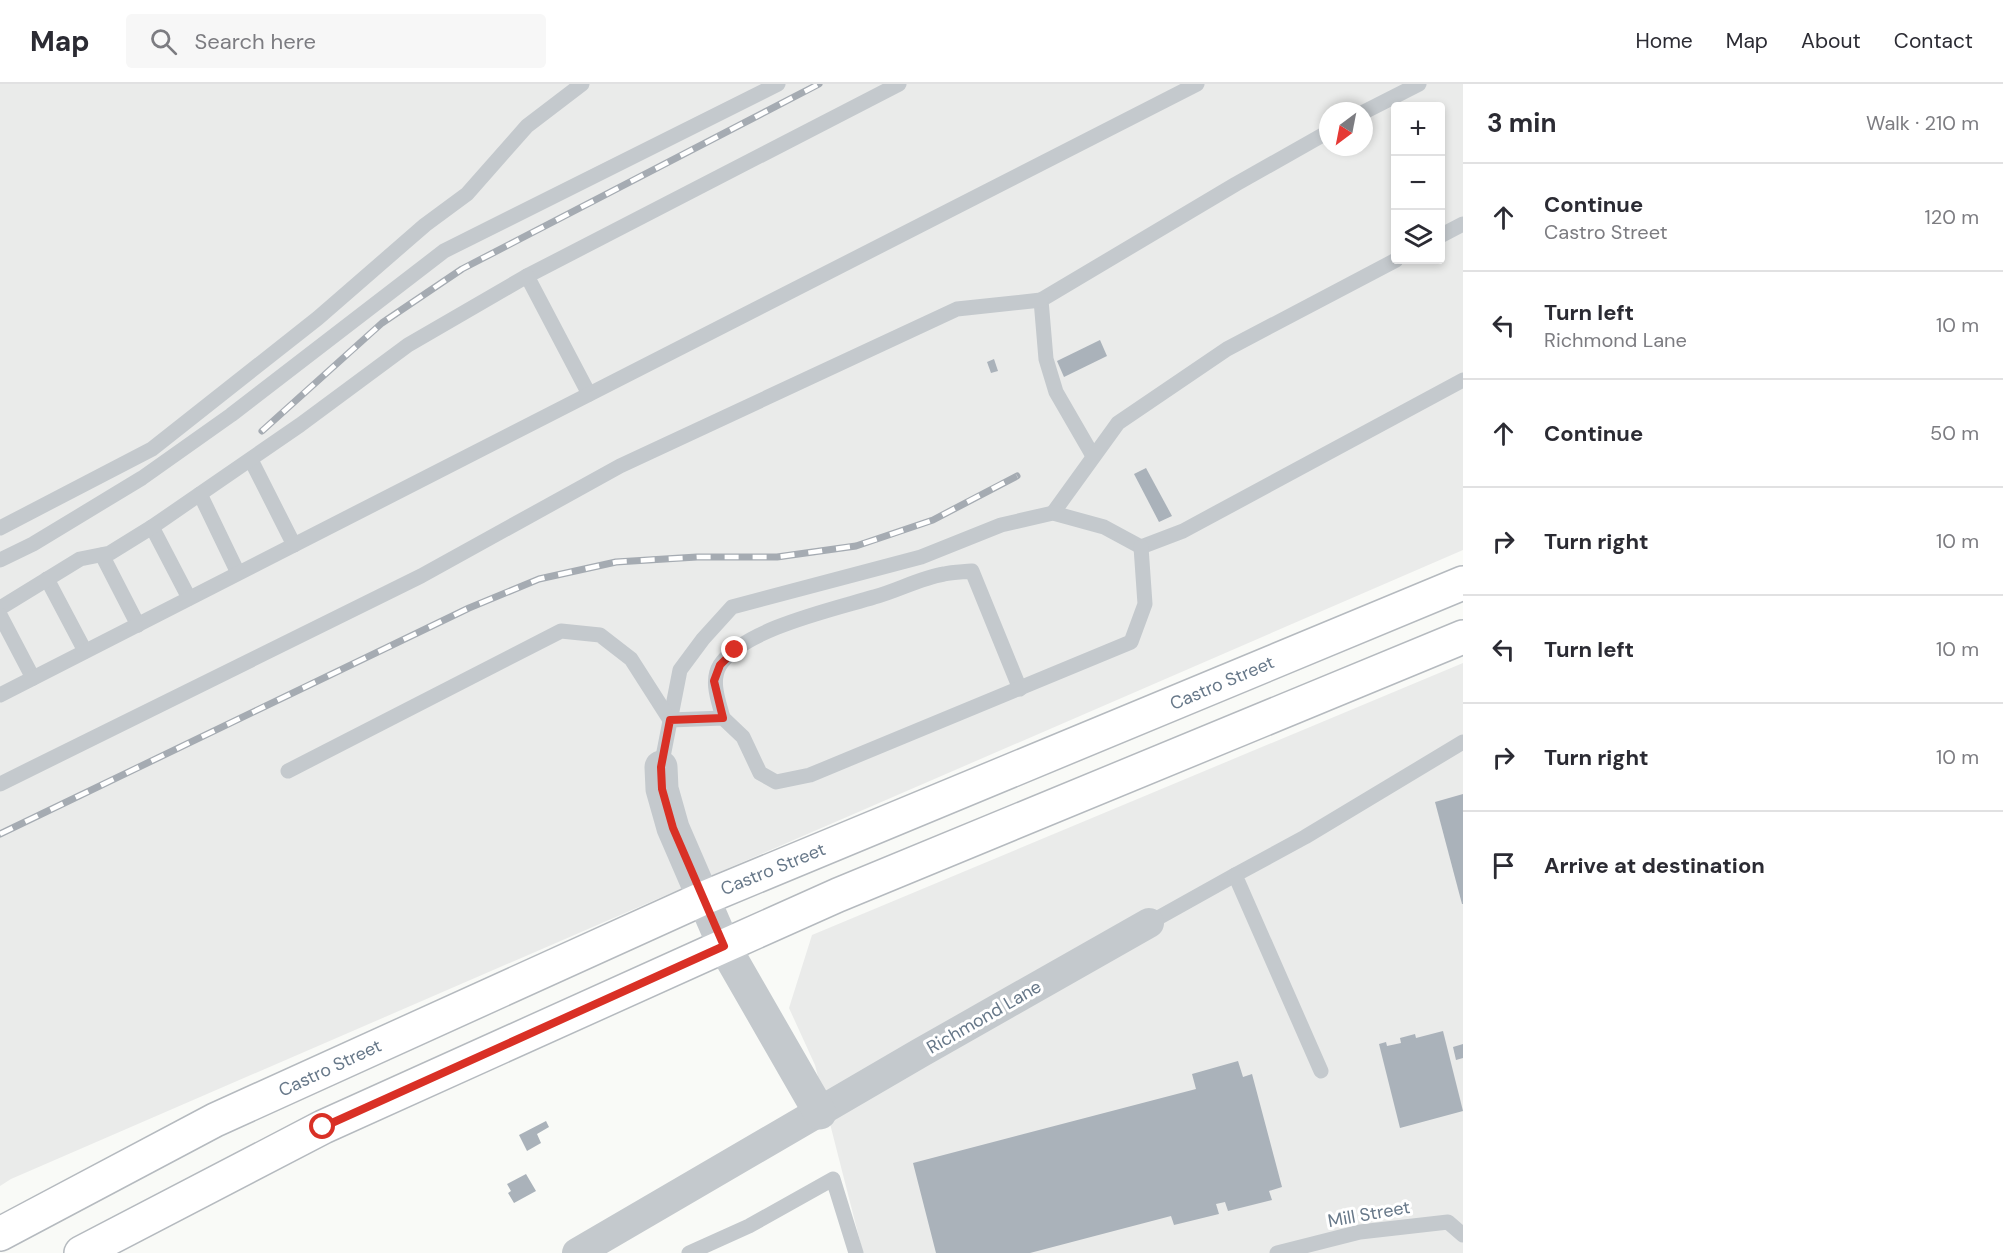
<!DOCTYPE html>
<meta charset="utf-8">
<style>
:root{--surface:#fff;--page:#f7f7f7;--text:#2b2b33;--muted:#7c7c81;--line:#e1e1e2}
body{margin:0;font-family:"DM Sans",sans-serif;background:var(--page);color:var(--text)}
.controls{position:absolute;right:18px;top:18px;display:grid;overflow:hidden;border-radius:6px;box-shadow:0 3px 9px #0003}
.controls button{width:54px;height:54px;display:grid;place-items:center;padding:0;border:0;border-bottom:2px solid var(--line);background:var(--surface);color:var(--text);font:30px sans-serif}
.compass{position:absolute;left:1319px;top:18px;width:54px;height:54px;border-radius:50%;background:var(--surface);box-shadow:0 3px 9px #0003;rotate:212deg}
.stop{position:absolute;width:18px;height:18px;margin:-14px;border:4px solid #d93025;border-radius:50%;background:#fff}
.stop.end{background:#d93025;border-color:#fff;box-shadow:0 2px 6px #0008}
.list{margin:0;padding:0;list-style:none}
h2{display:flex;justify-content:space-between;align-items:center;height:78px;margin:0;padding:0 24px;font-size:26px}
h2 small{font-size:20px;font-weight:400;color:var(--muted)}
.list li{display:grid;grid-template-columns:39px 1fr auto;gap:18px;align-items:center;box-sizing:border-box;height:108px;padding:0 24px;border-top:2px solid var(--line)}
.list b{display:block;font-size:22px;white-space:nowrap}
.list p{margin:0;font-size:20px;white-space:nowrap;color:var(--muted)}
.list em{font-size:20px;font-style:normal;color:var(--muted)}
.icon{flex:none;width:33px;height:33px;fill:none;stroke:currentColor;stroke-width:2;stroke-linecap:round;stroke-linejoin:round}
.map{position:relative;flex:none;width:1463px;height:1169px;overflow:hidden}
header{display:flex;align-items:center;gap:36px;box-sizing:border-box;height:84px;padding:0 30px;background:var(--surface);border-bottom:2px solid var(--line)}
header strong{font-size:28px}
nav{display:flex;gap:33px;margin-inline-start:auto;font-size:21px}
.search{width:420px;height:54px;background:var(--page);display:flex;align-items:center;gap:15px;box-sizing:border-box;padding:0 21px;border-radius:6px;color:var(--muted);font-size:22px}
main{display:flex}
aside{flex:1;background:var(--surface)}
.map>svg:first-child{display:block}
.built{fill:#eaebea;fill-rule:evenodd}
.building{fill:#aab2ba}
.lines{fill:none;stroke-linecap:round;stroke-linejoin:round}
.primary-casing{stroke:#b5babf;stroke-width:36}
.service{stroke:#c4c9cd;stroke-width:15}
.minor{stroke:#c4c9cd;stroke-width:30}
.tertiary{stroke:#c4c9cd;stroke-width:33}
.primary{stroke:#fff;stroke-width:33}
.rail-casing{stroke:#a5abb2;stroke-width:7}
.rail{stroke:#fff;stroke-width:4.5;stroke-dasharray:14;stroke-linecap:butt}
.route{stroke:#d93025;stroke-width:8}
.labels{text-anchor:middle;stroke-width:6;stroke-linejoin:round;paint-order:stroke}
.street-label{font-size:18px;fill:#677889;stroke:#fff}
</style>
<header>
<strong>Map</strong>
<div class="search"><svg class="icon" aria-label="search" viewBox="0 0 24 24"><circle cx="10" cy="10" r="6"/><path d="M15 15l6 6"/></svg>Search here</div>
<nav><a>Home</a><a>Map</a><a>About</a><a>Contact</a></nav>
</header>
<main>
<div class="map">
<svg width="1463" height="1169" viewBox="0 0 1463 1169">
<rect width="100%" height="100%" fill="#f9faf7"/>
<g class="built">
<path d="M0,0h1463v466l-1452,629 -11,7zM1396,22h44v154h-44zM1328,27h36v36h-36z"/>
<path d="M1463,579v590h-600l-48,-188 -26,-57 23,-73z"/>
</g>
<g class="building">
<path d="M1100,256l7,16 -43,21 -7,-16z"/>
<path d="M994,275l4,12 -7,2 -4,-11z"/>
<path d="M1146,384l26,48 -13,6 -25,-48z"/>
<path d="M1463,710v110h-1l-27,-102z"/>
<path d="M1443,947l20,80 -63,17 -21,-84 7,-2 1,4 14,-3 -1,-5 15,-4 1,4z"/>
<path d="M1463,960v14l-7,2 -3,-13z"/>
<path d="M1238,977l5,16 9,-3 30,113 -13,4 3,9 -44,11 -3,-9 -9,2 3,10 -45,11 -3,-9 -141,37h-94l-23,-90 283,-74 -4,-15z"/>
<path d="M546,1037l3,6 -12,7 4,9 -14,8 -8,-16z"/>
<path d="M526,1090l10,17 -22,12 -6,-10 3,-2 -4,-7z"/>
</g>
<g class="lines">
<g class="primary-casing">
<g id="primary">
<path d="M0,1150l215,-114 489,-222 759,-315"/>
<path d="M81,1169l242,-126 401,-181 114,-51 625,-258"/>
</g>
</g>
<g class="service">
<path d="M1364,28l55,-28"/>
<path d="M1440,152l23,-12"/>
<path d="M589,310l-62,-118 372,-192"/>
<path d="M1093,372l-37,-64 -10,-33 -5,-59 195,-116 92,-52"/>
<path d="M251,376l43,85"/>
<path d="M200,410l38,79"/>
<path d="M1053,429l65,-90 109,-74 169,-89"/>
<path d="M152,443l37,71"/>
<path d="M0,444l152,-79 166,-131 107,-93 42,-31 60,-68 55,-42"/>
<path d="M102,471l36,70"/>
<path d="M0,476l33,-16 109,-66 89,-63 213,-164 334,-167"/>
<path d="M47,495l38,72"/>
<path d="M0,524l80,-49 30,-6 42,-26 148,-102 108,-80 119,-69"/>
<path d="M0,531l33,63"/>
<path d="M0,611l1197,-611"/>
<path d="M723,634c-4,-16 -13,-37 -3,-53 23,-36 115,-56 154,-68 23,-6 46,-19 70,-23 9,-2 19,-2 28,-3l48,118"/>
<path d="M661,683l19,-97 23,-31 29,-32 189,-50 80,-32 52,-12 51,14 37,20 42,-16 280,-151"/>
<path d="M288,687l273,-140 39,4 31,24 39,61 53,-2 20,19 17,36 16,9 34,-7 321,-133 14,-38 -4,-57"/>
<path d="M0,700l421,-208 199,-110 337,-157 84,-9"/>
<path d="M1149,839l86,-48"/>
<path d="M1321,987l-86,-196 70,-38 158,-95"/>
<path d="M689,1169l60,-27 84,-47 23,74"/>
<path d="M1277,1169l83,-21 88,-10 15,13"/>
</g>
<path class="minor" d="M577,1169l343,-200 229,-130"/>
<path class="tertiary" d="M661,683l1,22 11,39 51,118 96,167"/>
<use href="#primary" class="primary"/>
<g class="rail-casing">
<g id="rail">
<path d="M262,347l120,-108 80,-54 357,-185"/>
<path d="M0,750l469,-226 70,-29 77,-17 81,-5h80l79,-11 77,-26 84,-44"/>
</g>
</g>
<use href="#rail" class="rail"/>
</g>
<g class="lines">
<path class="route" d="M323,1043l401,-181 -51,-118 -11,-39 -1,-22 9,-47 53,-2 -9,-37 6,-16 15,-15"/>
</g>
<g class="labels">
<g class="street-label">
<text transform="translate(1222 599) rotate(-23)" y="6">Castro Street</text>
<text transform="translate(773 785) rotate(-22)" y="6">Castro Street</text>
<text transform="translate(984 933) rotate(-30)" y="6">Richmond Lane</text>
<text transform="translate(330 984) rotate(-25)" y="6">Castro Street</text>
<text transform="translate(1369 1130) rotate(-10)" y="6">Mill Street</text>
</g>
</g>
</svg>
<div class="controls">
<button>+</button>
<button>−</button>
<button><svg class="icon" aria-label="layers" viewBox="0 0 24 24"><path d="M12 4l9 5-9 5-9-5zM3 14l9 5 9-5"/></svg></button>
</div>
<svg class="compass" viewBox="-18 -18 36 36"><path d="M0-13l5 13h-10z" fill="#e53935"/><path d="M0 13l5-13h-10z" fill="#7c7c81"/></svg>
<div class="stop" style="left:323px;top:1043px"></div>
<div class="stop end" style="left:735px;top:566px"></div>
</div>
<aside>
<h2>3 min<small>Walk · 210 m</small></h2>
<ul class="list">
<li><svg class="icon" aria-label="ahead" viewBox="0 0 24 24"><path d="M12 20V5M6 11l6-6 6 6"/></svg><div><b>Continue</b><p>Castro Street</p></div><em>120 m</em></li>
<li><svg class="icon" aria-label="left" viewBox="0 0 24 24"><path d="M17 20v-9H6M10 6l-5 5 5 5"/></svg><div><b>Turn left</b><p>Richmond Lane</p></div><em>10 m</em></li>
<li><svg class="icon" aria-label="ahead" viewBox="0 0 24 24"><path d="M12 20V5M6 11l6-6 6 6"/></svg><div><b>Continue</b></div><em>50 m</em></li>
<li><svg class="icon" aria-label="right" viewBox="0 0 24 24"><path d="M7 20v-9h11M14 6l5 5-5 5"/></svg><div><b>Turn right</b></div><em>10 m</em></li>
<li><svg class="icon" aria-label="left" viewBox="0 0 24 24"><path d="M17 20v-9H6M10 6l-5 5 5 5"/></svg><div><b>Turn left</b></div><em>10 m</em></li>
<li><svg class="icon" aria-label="right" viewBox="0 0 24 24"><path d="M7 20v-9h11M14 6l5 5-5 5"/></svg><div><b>Turn right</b></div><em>10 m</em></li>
<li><svg class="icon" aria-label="arrive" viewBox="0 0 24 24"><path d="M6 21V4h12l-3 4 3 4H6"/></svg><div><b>Arrive at destination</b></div></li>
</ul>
</aside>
</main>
